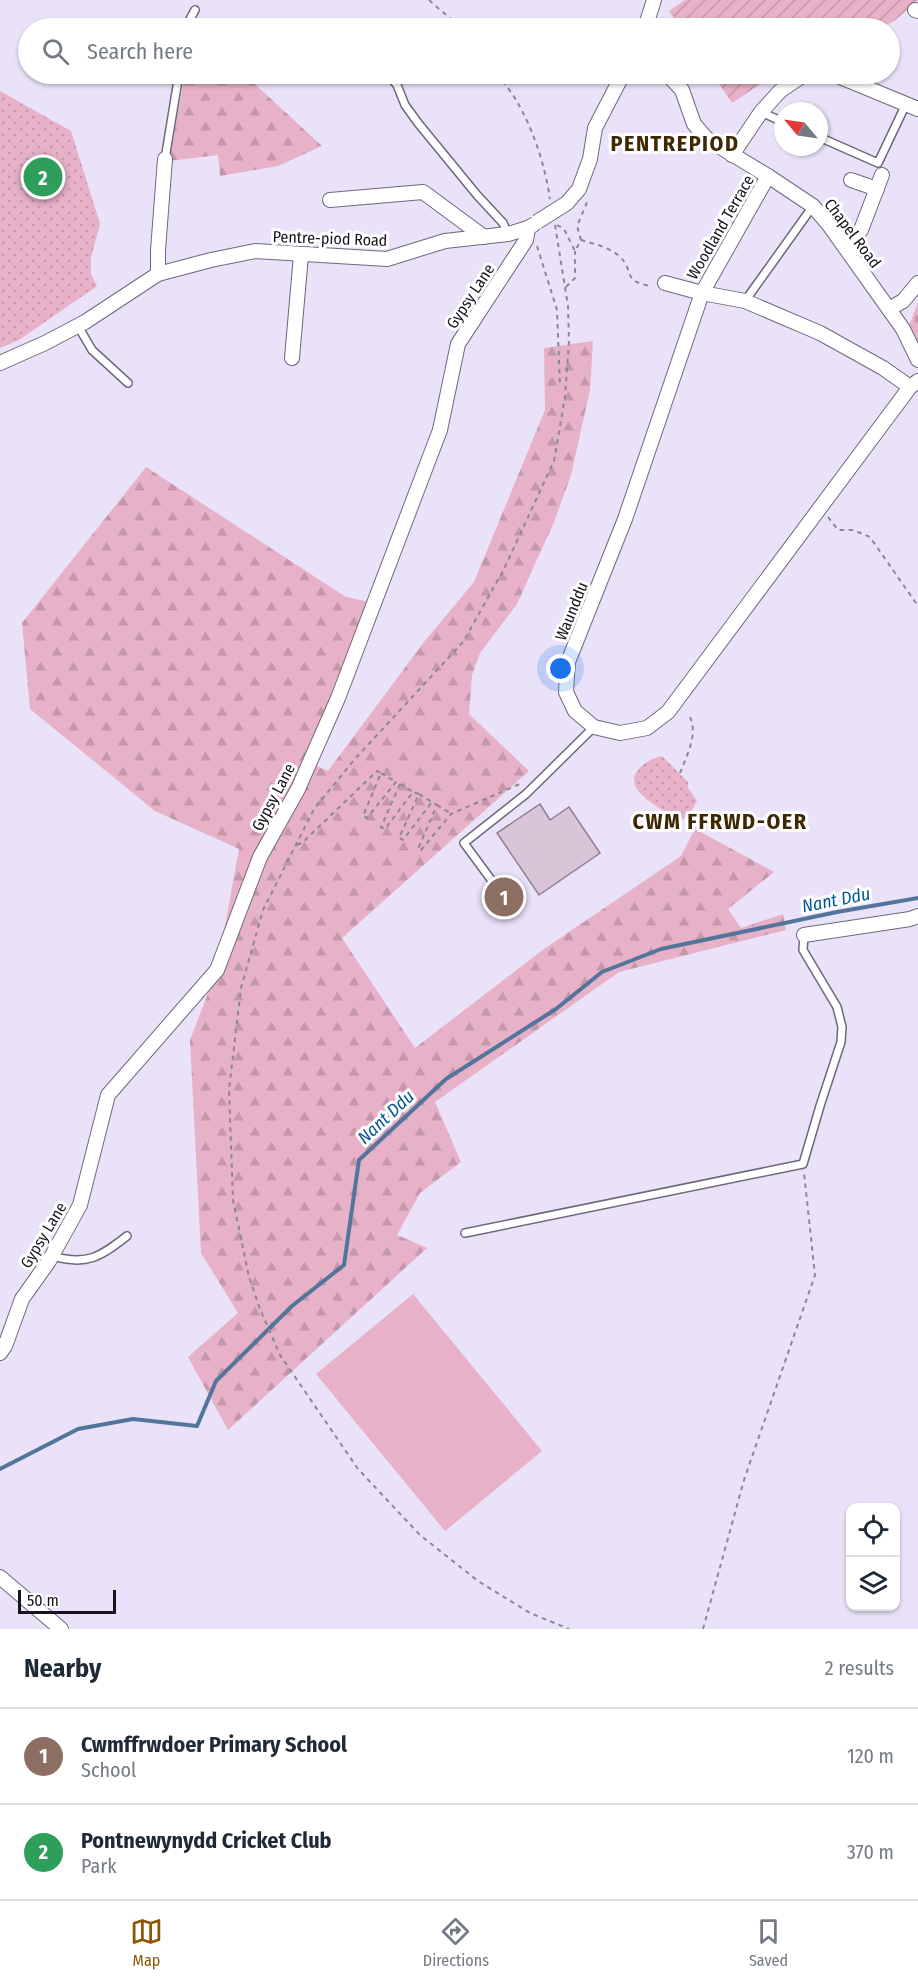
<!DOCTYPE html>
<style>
:root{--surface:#fff;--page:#f2f2f3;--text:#1f2937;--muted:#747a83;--line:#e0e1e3;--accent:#8c5705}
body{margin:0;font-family:"Fira Sans Condensed",sans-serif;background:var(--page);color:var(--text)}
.controls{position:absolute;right:18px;bottom:18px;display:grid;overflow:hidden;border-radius:12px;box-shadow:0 2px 4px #0004}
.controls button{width:54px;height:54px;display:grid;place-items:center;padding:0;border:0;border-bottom:2px solid var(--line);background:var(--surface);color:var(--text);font:30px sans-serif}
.compass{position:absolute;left:774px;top:102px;width:54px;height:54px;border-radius:50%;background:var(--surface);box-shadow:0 2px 4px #0004;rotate:299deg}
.scale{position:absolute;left:18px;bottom:15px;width:98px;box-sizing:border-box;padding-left:6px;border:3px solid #17141d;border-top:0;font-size:16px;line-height:21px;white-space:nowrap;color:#17141d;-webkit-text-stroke:4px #fff;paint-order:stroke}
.you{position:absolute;left:561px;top:669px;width:21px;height:21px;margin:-15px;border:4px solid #fff;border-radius:50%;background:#1a73e8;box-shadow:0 0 0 9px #1a73e833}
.badge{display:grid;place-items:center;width:39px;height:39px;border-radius:50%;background:var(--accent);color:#fff;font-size:20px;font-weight:700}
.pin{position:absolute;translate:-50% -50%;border:3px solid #fff;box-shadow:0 2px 6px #0006}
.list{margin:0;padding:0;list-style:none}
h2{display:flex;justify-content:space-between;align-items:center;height:78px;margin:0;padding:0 24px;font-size:26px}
h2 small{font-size:20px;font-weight:400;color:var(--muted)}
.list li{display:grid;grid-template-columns:39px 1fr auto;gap:18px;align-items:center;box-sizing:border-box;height:96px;padding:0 24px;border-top:2px solid var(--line)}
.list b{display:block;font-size:22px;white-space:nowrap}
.list p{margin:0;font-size:20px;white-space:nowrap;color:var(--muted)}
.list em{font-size:20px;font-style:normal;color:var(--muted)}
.icon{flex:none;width:33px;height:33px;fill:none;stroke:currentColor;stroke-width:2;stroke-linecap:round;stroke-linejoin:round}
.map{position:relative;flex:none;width:918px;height:1629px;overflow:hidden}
.search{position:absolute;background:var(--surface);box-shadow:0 2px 4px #0004;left:18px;right:18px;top:18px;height:66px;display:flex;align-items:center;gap:15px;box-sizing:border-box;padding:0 21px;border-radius:33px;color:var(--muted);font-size:22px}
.sheet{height:270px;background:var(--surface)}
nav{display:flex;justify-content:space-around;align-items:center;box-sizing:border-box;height:84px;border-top:2px solid var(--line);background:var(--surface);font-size:16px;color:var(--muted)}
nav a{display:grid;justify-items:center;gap:3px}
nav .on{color:var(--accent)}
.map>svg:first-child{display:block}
.grass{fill:#e7b1c7}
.forest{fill:url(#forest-firs)}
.cemetery{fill:url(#cemetery-stones)}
.park{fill:url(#park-dots)}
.garden{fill:url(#garden-furrows)}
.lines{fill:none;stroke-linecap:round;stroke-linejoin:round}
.stream{stroke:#53759c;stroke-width:4}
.building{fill:#d8c5d8;stroke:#917f91;stroke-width:1.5}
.service-casing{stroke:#6f687d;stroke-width:10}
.minor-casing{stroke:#6f687d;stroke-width:16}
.path{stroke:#8c8797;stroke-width:2;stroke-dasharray:4.5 4.5;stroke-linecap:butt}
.service{stroke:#fff;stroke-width:7}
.minor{stroke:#fff;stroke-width:14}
.minor-bridge-casing{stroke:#6f687d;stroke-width:16;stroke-linecap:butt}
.minor-bridge{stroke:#fff;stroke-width:14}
.labels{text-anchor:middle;stroke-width:6;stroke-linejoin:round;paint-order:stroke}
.street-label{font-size:16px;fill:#17141d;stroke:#fff}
.water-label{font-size:18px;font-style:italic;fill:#035593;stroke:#fff}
.district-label{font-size:22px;font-weight:bold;letter-spacing:1.5px;fill:#402704;stroke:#fff}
</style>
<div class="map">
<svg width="918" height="1629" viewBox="0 0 918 1629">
<defs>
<pattern id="forest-firs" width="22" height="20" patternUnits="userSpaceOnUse" patternTransform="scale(1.5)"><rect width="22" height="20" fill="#e7b1c7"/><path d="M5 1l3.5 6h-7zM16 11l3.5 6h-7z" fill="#c597aa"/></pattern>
<pattern id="cemetery-stones" width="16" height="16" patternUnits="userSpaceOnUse" patternTransform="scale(1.5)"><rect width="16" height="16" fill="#e7b1c7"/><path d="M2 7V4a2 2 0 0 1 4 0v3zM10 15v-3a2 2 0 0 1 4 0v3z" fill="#c597aa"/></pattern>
<pattern id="park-dots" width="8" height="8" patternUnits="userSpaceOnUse" patternTransform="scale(1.5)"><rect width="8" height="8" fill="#e7b1c7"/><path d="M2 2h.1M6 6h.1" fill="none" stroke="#c597aa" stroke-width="1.8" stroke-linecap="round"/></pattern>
<pattern id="garden-furrows" width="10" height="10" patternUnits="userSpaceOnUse" patternTransform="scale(1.5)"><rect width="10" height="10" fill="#e7b1c7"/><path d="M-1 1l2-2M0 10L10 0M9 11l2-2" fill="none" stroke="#c597aa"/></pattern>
</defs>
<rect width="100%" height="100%" fill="#e9e2f9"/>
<path class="grass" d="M413,1294l129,157 -97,80 -129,-157z"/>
<g class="forest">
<path d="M185,74h59l78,72 -44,20 -58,10 -2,-21 -49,6z"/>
<path d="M593,341l-3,49 -19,85 -17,47 -37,82 -37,49 -8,22 -3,39 60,57 -187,167 73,110 129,-99 137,-93 14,-27 79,43 -46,37 13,19 42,-14 3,16 -167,42 -184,130 26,60 -41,31 -23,42 30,13 -199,182 -40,-73 50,-44 -37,-60 -11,-213 27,-70 22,-121 -84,-38 -125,-102 -8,-86 124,-156 200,130 28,6 -64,160 18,8 96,-129 50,-60 71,-172 -1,-62z"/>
</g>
<path class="cemetery" d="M918,302v48l-10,-21z"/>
<g class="park">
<path d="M0,91l71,40 29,93 -9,34v16l6,12 -78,54 -19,8z"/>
<path d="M662,756l26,26v6l9,13 -5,9 -10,10c-14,-7 -62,-29 -44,-50 6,-7 14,-12 24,-14z"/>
</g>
<g class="garden">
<path d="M685,0h233v1l-24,20 -13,7h-200l-12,-17z"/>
<path d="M712,74h86l-18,9 -6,-8 -42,28z"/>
</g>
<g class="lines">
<path class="stream" d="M0,1469l78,-40 55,-10 64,7 19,-45 76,-75 52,-41 15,-105 87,-81 110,-70 46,-37 59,-23 176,-37 81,-14"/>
</g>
<path class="building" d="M540,804l10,16 19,-13 31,46 -61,42 -42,-62z"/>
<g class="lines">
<g class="service-casing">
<g id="service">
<path d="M187,28l2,-7 6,-11"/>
<path d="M388,74l9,11 8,20 13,18 59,72 26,28 5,11"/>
<path d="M761,112l22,10"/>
<path d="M819,137l59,26 28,-59"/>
<path d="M165,159l14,-85"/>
<path d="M745,301l68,-95"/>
<path d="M78,326l14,24 36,33"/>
<path d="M495,885l-31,-42 62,-49 68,-67"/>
<path d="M465,1233l338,-69 17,-58 21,-64 1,-15 -5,-20 -34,-57 1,-15"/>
<path d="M52,1256c35,10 48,1 75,-20"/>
</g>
</g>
<g class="minor-casing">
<g id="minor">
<path d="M915,10l3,1"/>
<path d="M645,28l9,-28"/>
<path d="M667,74l15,16 12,34 13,15 61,37 45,30 16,19 74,104 15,31"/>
<path d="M833,74l85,35"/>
<path d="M732,155l29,-43 19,-21 25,-17"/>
<path d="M851,180l26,9"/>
<path d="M330,200l93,-8 61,45"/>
<path d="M567,203l12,-14 11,-30 5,-31 28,-54"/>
<path d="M843,243l18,-13 21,-55"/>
<path d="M158,274v-24l7,-91"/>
<path d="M665,283l37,10 66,-117"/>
<path d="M889,309l14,-8 15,-18"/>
<path d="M292,358l9,-103"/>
<path d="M0,363l45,-20 40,-21 73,-48 53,-14 44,-9 132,8 58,-18 63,-7 20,-6 5,-3"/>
<path d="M910,387l-27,-19 -63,-35 -75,-32 -43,-8 -77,226 -57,143 -2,30 9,19 19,16 26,6 27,-5 21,-16 242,-325 8,-6"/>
<path d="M804,935l106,-16 8,-3"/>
<path d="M0,1353l5,-7 17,-47 27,-38 31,-56 28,-110 109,-125 43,-113 38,-68 40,-91 102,-268 18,-86 68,-104 2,-12"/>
<path d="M0,1577l61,52"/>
</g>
</g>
<g class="path">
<path d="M429,0l32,28"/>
<path d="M497,74c6,8 14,17 19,26 18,30 29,66 34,99"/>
<path d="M555,225l13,81 1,35 -4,56 -11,64 -50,108 -41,73 -109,118 -40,49 -51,101 -22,78 -12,102 4,110 16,77 11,32 20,46 78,114 62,66 58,46 52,32 39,16"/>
<path d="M557,225l7,4 11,22 6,-11 -4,-14 11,-26"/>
<path d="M581,240c13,4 29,7 39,17 15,14 1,24 31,29"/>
<path d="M537,246l20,64 3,76"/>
<path d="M566,287l9,-9v-27"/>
<path d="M828,517l10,13h15l17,7 48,69"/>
<path d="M381,773l15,9"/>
<path d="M680,773c7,-18 19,-40 9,-58"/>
<path d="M400,784l13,8"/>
<path d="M419,794l13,8"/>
<path d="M437,805l13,8"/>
<path d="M297,845l6,-3 74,-71 4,2 -18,43 4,2 29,-36 4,2 -19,43 4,2 28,-37 6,2 -20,44 4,2 29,-38 5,3 -19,44 3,1 30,-36 71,-31"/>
<path d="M703,1629l41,-149 71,-205 -11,-102"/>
</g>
<use href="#service" class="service"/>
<use href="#minor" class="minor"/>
<g class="minor-bridge-casing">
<path id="minor-bridge" d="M537,222l30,-19"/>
</g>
<use href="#minor-bridge" class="minor-bridge"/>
</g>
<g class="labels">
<g class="street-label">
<text transform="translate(720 227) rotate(-60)" y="6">Woodland Terrace</text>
<text transform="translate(853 233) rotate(53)" y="6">Chapel Road</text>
<text transform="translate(330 238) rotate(2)" y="6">Pentre-piod Road</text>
<text transform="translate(470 296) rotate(-57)" y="6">Gypsy Lane</text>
<text transform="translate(571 611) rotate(-68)" y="6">Waunddu</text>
<text transform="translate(273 797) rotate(-62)" y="6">Gypsy Lane</text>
<text transform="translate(43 1235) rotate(-59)" y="6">Gypsy Lane</text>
</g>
<g class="water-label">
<text transform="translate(836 900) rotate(-11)" y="6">Nant Ddu</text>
<text transform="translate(386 1117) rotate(-43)" y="6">Nant Ddu</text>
</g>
<g class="district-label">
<text x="675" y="151">PENTREPIOD</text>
<text x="720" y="829">CWM FFRWD-OER</text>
</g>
</g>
</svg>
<div class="controls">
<button><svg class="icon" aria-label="locate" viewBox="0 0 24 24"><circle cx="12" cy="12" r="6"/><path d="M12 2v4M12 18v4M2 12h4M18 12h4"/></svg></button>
<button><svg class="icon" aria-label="layers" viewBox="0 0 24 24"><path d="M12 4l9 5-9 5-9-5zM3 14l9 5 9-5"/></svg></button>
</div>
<svg class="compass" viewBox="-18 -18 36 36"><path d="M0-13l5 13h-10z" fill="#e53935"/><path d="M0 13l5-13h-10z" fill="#747a83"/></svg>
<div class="scale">50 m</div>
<div class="you"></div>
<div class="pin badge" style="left:504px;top:897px;background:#8d6e63">1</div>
<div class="pin badge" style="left:43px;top:177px;background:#2e9e5b">2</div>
<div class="search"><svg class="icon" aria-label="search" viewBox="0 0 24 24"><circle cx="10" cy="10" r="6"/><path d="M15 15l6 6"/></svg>Search here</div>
</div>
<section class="sheet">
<h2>Nearby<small>2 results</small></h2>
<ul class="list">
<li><span class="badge" style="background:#8d6e63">1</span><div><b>Cwmffrwdoer Primary School</b><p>School</p></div><em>120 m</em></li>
<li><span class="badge" style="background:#2e9e5b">2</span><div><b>Pontnewynydd Cricket Club</b><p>Park</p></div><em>370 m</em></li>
</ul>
</section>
<nav>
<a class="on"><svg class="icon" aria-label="map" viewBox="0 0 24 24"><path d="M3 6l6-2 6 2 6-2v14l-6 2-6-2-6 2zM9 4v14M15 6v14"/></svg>Map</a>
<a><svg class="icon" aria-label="directions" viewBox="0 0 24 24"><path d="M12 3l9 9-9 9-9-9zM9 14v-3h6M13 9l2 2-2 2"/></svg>Directions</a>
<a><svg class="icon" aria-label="saved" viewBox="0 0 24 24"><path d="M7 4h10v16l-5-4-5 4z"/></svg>Saved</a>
</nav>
